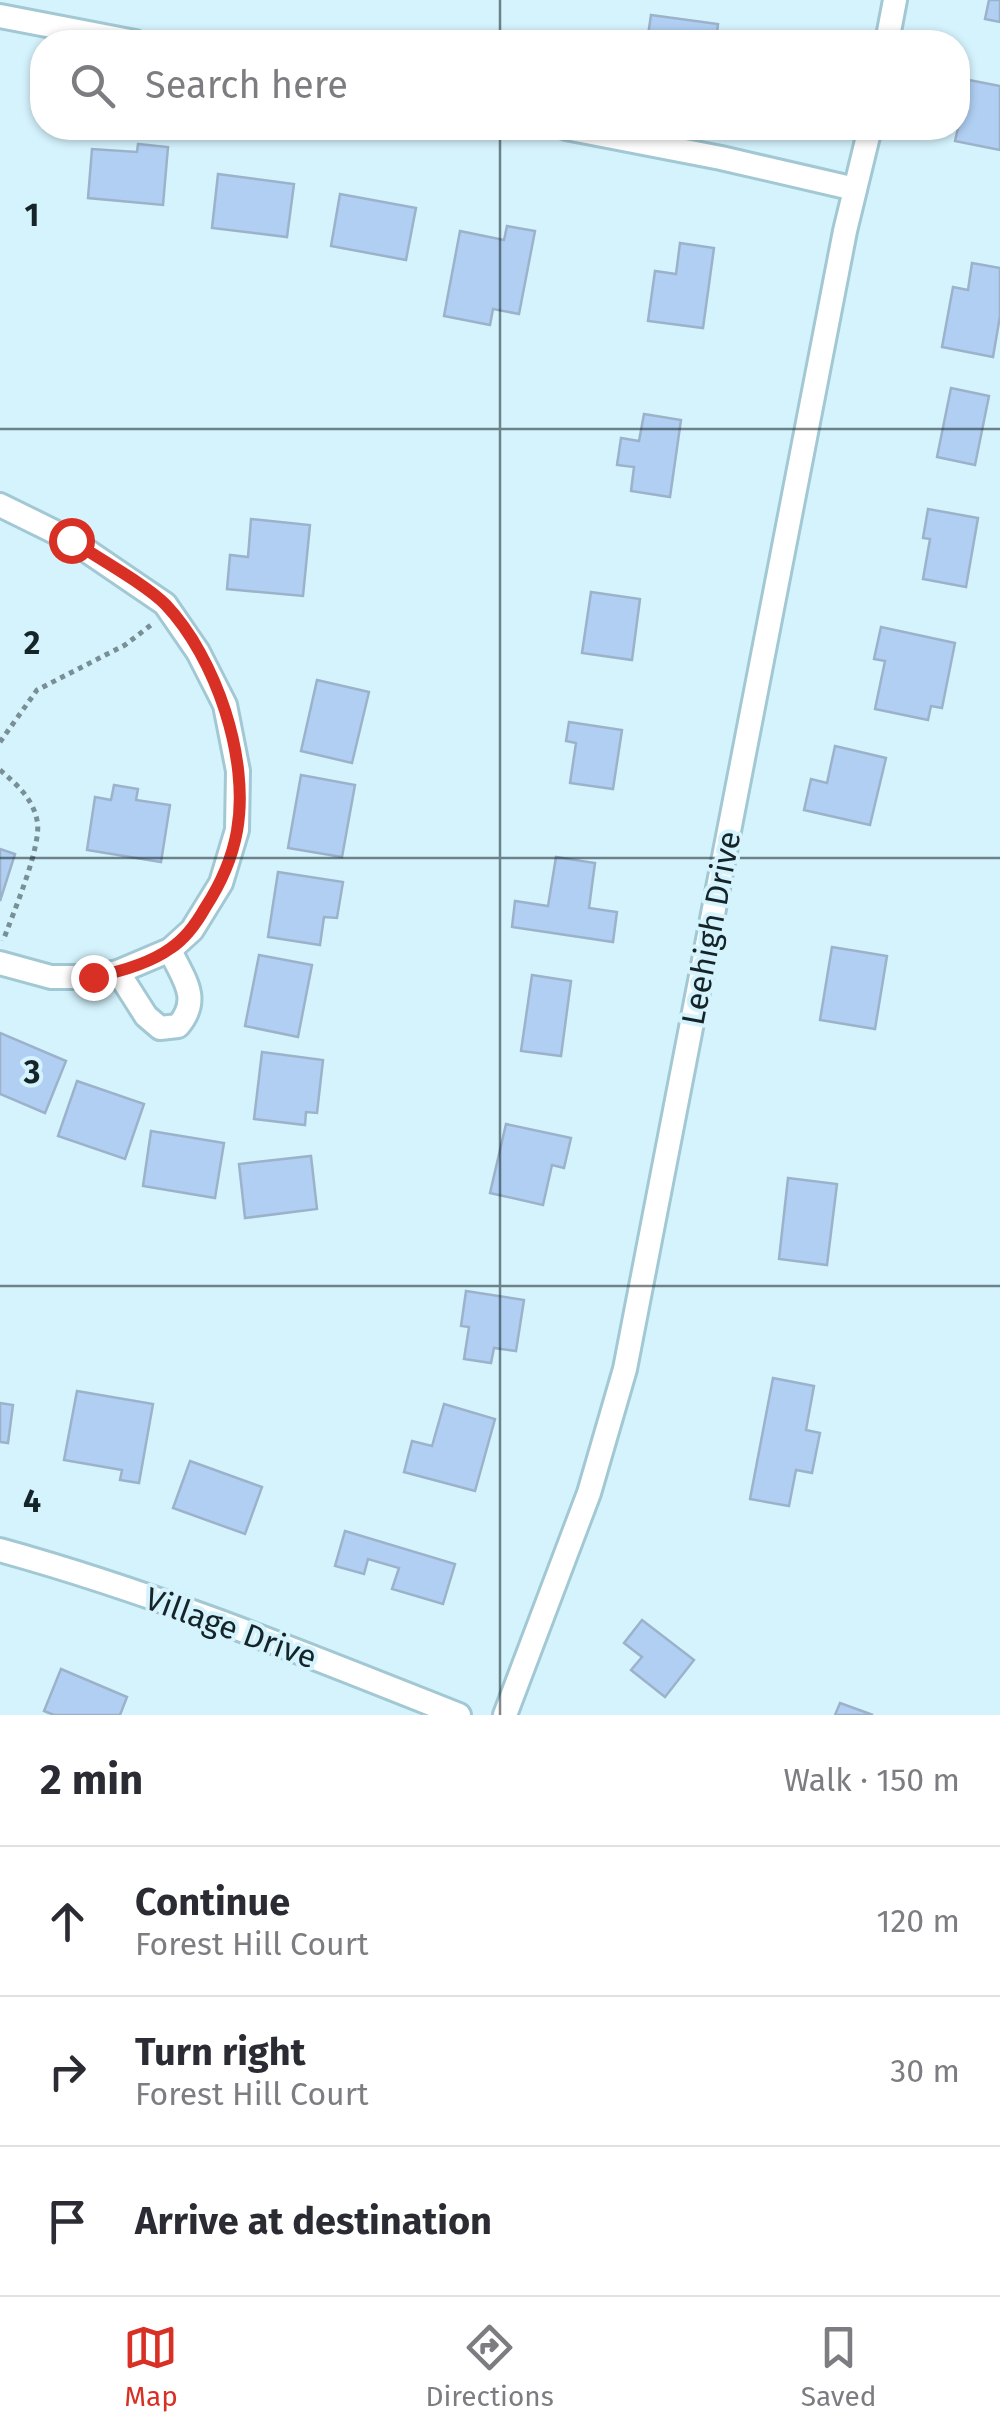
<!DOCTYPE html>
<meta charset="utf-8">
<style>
:root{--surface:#fff;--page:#f2f2f3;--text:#2b2b33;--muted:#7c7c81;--line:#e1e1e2;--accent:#d93025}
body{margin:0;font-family:"Fira Sans",sans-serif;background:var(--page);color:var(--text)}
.stop{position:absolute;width:30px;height:30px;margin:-22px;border:8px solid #d93025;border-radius:50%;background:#fff}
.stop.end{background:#d93025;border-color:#fff;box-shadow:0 2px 10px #0008}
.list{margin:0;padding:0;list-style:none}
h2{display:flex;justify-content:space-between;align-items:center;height:130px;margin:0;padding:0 40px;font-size:42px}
h2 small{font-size:32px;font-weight:400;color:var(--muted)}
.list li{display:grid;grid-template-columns:65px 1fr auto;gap:30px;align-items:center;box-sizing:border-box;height:150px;padding:0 40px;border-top:2px solid var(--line)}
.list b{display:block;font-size:38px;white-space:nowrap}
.list p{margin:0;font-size:32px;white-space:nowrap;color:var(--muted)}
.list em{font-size:32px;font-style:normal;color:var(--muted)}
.icon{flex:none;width:55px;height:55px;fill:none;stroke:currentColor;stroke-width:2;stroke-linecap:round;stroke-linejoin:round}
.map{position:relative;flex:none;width:1000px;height:1715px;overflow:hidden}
.search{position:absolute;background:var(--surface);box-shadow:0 2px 8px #0004;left:30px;right:30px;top:30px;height:110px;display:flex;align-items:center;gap:25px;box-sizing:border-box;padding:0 35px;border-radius:40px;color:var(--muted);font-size:38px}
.sheet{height:580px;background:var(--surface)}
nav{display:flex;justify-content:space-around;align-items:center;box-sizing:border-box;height:140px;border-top:2px solid var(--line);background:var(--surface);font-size:28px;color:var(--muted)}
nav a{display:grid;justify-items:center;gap:5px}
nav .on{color:var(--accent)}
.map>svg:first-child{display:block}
.building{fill:#b0cff3;stroke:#9cb2ca;stroke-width:2.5}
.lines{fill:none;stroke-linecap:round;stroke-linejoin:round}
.minor-casing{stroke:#a2c8d3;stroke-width:28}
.path{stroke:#788f96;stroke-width:5;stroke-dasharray:5 5;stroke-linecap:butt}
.minor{stroke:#fff;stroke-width:22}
.route{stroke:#d93025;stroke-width:12}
.grid{fill:none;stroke:#152428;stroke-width:2.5;stroke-opacity:0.55}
.labels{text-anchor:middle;stroke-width:8;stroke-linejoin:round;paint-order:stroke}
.street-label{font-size:32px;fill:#152428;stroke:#d5f3fd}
.grid-label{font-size:32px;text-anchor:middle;font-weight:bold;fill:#152428;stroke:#d5f3fd;stroke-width:8;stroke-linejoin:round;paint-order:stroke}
</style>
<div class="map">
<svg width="1000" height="1715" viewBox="0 0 1000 1715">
<rect width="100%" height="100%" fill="#d5f3fd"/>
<g class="building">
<path d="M989,0h11v22l-15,-3z"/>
<path d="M651,15l67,9 -2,18h-69z"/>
<path d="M969,80l31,6v64l-45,-9z"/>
<path d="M138,144l30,3 -5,58 -75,-7 4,-49 45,3z"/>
<path d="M218,174l76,10 -7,53 -75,-9z"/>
<path d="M340,194l76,14 -10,52 -75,-14z"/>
<path d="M507,226l28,5 -16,83 -26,-5 -3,16 -46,-9 16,-85 44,9z"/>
<path d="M680,243l34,5 -11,80 -55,-7 7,-50 21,3z"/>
<path d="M972,263l28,5v48l-7,41 -51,-10 11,-60 15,3z"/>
<path d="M951,388l38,8 -14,69 -38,-8z"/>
<path d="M644,414l37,6 -11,77 -39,-6 3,-24 -17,-2 4,-27 18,3z"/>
<path d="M928,509l50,9 -12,69 -43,-8 7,-40 -7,-1z"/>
<path d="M251,519l59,6 -7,71 -76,-7 3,-34 18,2z"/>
<path d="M591,592l49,7 -8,61 -50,-7z"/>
<path d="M881,627l74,16 -13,65 -11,-2 -3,14 -53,-11 10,-48 -11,-2z"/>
<path d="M317,680l52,12 -17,71 -51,-12z"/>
<path d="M569,722l53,8 -9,59 -43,-6 6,-40 -10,-2z"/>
<path d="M835,746l51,12 -16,67 -66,-15 7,-31 16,4z"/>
<path d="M301,775l54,10 -13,72 -54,-9z"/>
<path d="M114,785l24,4 -2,11 34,5 -9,57 -74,-12 8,-53 16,3z"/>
<path d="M0,849l15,5 -15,47z"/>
<path d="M556,857l39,6 -6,45 28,4 -4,30 -101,-15 3,-26 33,5z"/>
<path d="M278,872l65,10 -6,36 -13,-1 -4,28 -52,-8z"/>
<path d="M832,947l55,9 -12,73 -55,-9z"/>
<path d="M259,955l53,10 -14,72 -53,-11z"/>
<path d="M532,975l39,6 -10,75 -40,-5z"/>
<path d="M0,1033l66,28 -21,52 -45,-19z"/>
<path d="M262,1052l61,8 -6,53 -11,-1 -1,13 -51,-6z"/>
<path d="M77,1081l67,23 -19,55 -67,-23z"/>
<path d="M506,1124l65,14 -7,30 -12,-3 -9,40 -53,-12z"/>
<path d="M151,1131l73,12 -9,55 -72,-12z"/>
<path d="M311,1156l6,53 -72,9 -6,-54z"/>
<path d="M788,1178l49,6 -10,81 -48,-6z"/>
<path d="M466,1291l58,9 -8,51 -22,-3 -3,15 -27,-4 5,-32 -8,-1z"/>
<path d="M773,1378l41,8 -8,44 14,3 -8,40 -16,-3 -7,36 -39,-7z"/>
<path d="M77,1391l76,13 -14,79 -19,-3 2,-10 -58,-10z"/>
<path d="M0,1403l13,2 -5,38 -8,-1z"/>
<path d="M444,1404l51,15 -20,72 -71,-19 8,-31 20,5z"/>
<path d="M190,1461l72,26 -17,47 -72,-26z"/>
<path d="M345,1531l110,33 -12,40 -51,-15 7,-21 -31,-9 -4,15 -29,-8z"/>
<path d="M642,1620l52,40 -29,37 -34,-27 11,-13 -18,-14z"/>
<path d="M61,1669l66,28 -7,18h-66l-10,-4z"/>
<path d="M840,1703l33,12h-38z"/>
</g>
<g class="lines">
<g class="minor-casing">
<g id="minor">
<path d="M0,16l135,26"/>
<path d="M887,42l8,-42"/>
<path d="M566,128l155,30 134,31"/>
<path d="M0,505l71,35 94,64 33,48 27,53 13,66 -1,59 -16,53 -29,47 -22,20 -52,22 -25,5h-42l-51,-14"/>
<path d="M118,972l28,44 14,12 18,-2c24,-28 5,-47 -8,-76"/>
<path d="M0,1550c156,43 308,105 459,165"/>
<path d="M505,1715l84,-222 36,-124 220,-1138 25,-103"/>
</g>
</g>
<g class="path">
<path d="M0,742l37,-52 88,-45 26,-20"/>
<path d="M0,770c16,14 32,27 37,50 6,24 -25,96 -34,121"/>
</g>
<use href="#minor" class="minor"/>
</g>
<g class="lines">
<path class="route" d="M71,540c25,17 76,45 95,65 50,53 84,154 71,226 -5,28 -17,54 -32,77 -9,16 -19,30 -34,40 -22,16 -52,24 -78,29"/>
</g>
<path class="grid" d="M500,0v42M500,128v1587M0,429h1000M0,858h1000M0,1286h1000"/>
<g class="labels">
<g class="street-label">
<text transform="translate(711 928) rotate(-79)" y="11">Leehigh Drive</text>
<text transform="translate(231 1628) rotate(20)" y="11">Village Drive</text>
</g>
</g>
<g class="grid-label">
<text x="32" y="226">1</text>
<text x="32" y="654">2</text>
<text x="32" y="1083">3</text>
<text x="32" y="1512">4</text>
</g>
</svg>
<div class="stop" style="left:71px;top:540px"></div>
<div class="stop end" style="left:93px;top:977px"></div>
<div class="search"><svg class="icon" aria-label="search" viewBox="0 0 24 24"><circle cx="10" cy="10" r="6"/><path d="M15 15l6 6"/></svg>Search here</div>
</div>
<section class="sheet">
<h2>2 min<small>Walk · 150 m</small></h2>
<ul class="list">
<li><svg class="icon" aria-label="ahead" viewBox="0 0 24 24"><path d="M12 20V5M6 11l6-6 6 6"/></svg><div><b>Continue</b><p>Forest Hill Court</p></div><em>120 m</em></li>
<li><svg class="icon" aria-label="right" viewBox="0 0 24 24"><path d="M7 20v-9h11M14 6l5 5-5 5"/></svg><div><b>Turn right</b><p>Forest Hill Court</p></div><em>30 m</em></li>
<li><svg class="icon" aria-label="arrive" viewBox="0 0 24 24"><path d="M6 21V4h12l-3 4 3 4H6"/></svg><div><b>Arrive at destination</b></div></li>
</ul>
</section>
<nav>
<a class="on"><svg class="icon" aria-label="map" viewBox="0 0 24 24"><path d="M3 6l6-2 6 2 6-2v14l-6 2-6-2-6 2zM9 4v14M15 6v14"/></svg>Map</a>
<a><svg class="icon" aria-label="directions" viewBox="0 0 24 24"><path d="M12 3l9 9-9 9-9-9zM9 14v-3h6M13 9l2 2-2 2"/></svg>Directions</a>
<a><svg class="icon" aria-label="saved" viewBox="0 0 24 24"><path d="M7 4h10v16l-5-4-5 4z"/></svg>Saved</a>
</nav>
